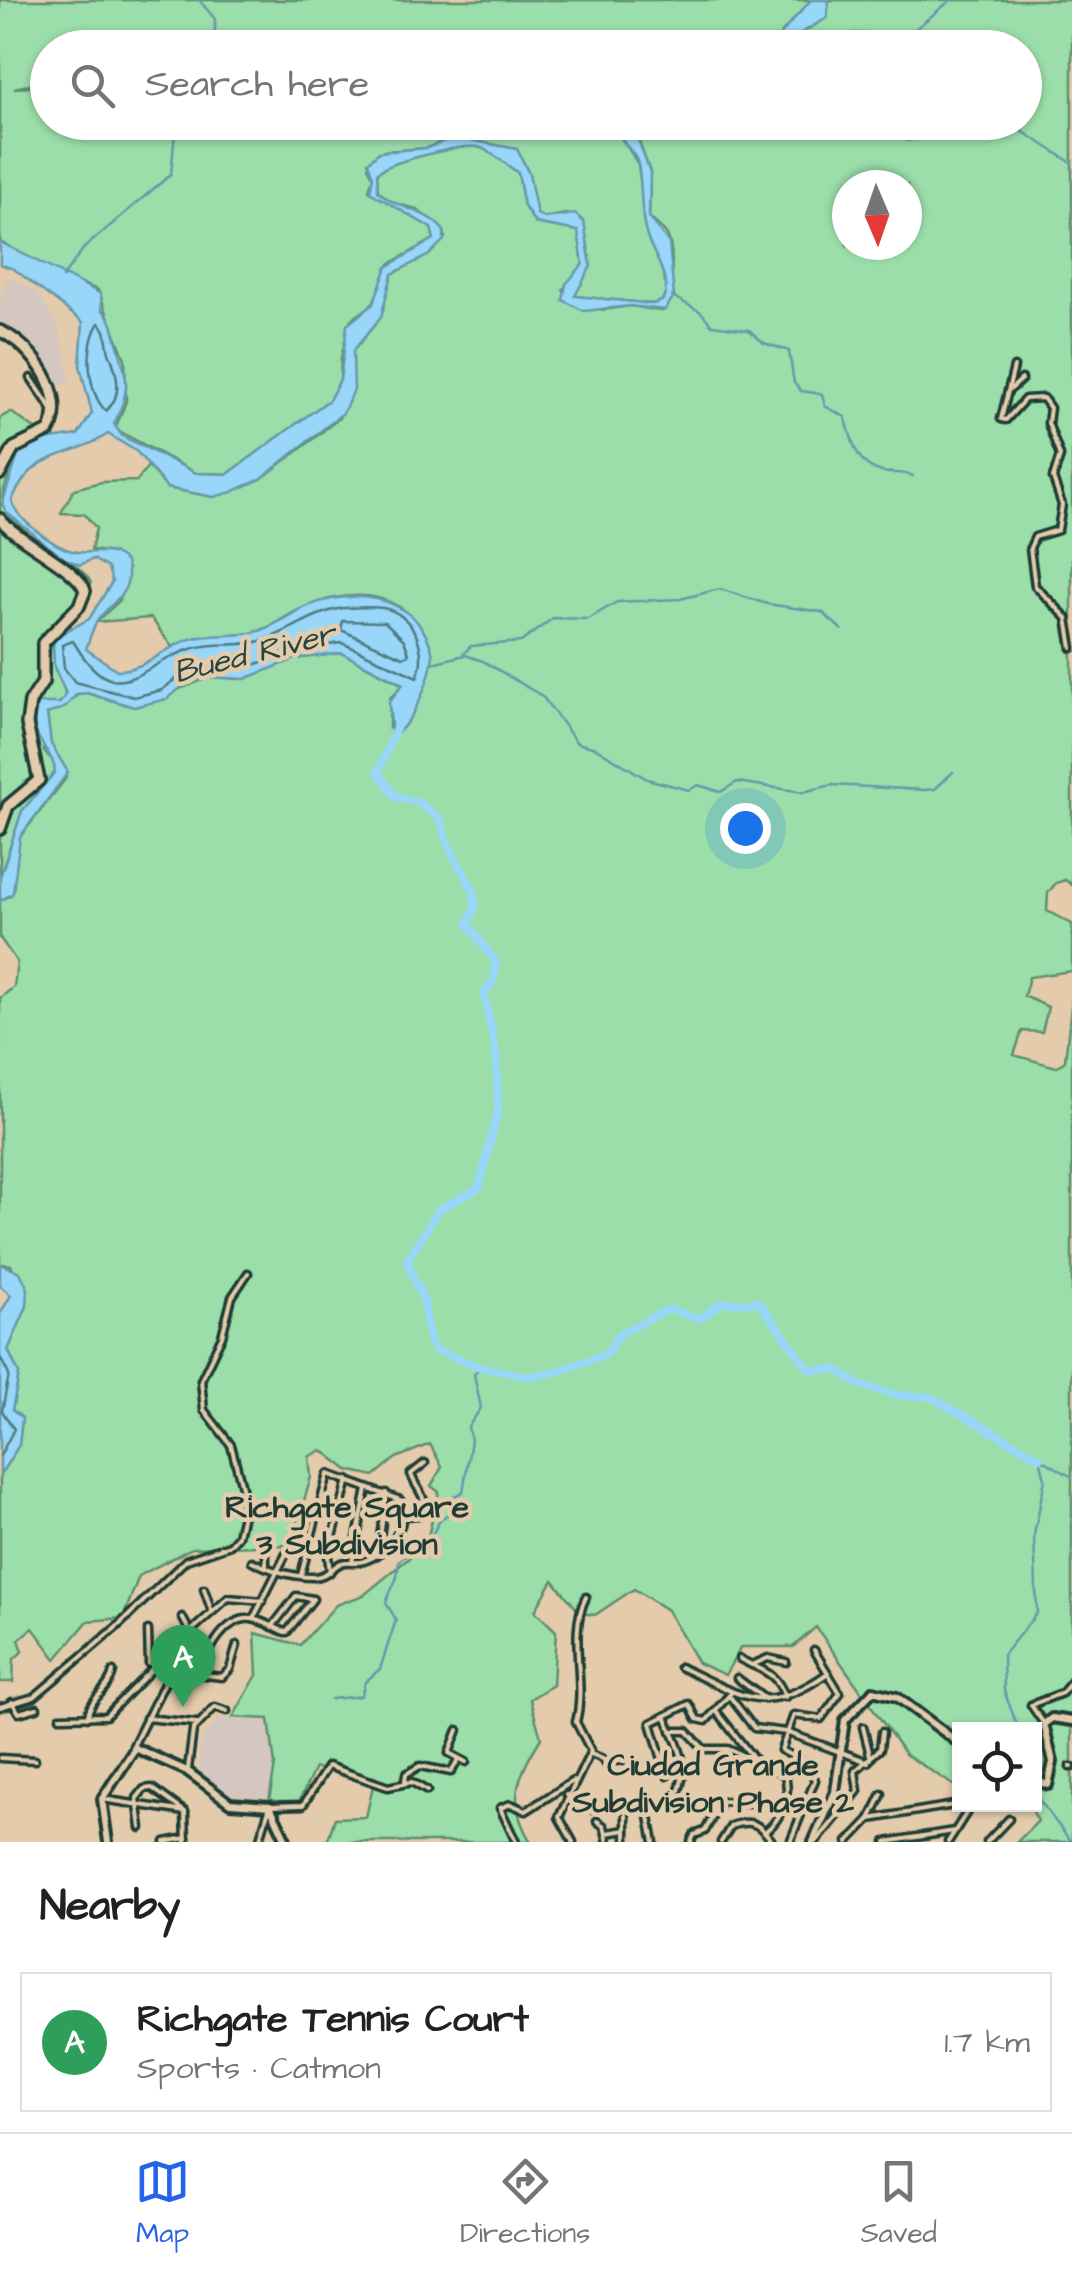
<!DOCTYPE html>
<meta charset="utf-8">
<style>
:root{--surface:#fff;--page:#f2f2f2;--text:#202124;--muted:#757577;--line:#e0e0e0;--accent:#2563eb}
body{margin:0;font-family:"Architects Daughter",sans-serif;background:var(--page);color:var(--text)}
.controls{position:absolute;right:30px;bottom:30px;display:grid;overflow:hidden;border-radius:0px;box-shadow:0 2px 8px #0004}
.controls button{width:90px;height:90px;display:grid;place-items:center;padding:0;border:0;border-bottom:2px solid var(--line);background:var(--surface);color:var(--text);font:50px sans-serif}
.compass{position:absolute;left:832px;top:170px;width:90px;height:90px;border-radius:50%;background:var(--surface);box-shadow:0 2px 8px #0004;rotate:178deg}
.you{position:absolute;left:745px;top:828px;width:35px;height:35px;margin:-25px;border:8px solid #fff;border-radius:50%;background:#1a73e8;box-shadow:0 0 0 15px #1a73e833}
.badge{display:grid;place-items:center;width:65px;height:65px;border-radius:50%;background:var(--accent);color:#fff;font-size:32px;font-weight:700}
.pin{position:absolute;translate:-50% -82px;filter:drop-shadow(0 2px 5px #0008)}
.pin::after{content:'';position:absolute;top:52px;width:35px;height:30px;background:inherit;clip-path:polygon(0 0,100% 0,50% 100%)}
.list{margin:0;padding:0;list-style:none}
h2{display:flex;justify-content:space-between;align-items:center;height:130px;margin:0;padding:0 40px;font-size:42px}
h2 small{font-size:32px;font-weight:400;color:var(--muted)}
.list li{display:grid;grid-template-columns:65px 1fr auto;gap:30px;align-items:center;box-sizing:border-box;height:140px;margin:0 20px 20px;padding:0 20px;border:2px solid var(--line);border-radius:0px}
.list b{display:block;font-size:38px;white-space:nowrap}
.list p{margin:0;font-size:32px;white-space:nowrap;color:var(--muted)}
.list em{font-size:32px;font-style:normal;color:var(--muted)}
.icon{flex:none;width:55px;height:55px;fill:none;stroke:currentColor;stroke-width:2;stroke-linecap:round;stroke-linejoin:round}
.map{position:relative;flex:none;width:1072px;height:1842px;overflow:hidden}
.search{position:absolute;background:var(--surface);box-shadow:0 2px 8px #0004;left:30px;right:30px;top:30px;height:110px;display:flex;align-items:center;gap:25px;box-sizing:border-box;padding:0 35px;border-radius:55px;color:var(--muted);font-size:38px}
.sheet{height:290px;background:var(--surface)}
nav{display:flex;justify-content:space-around;align-items:center;box-sizing:border-box;height:140px;border-top:2px solid var(--line);background:var(--surface);font-size:28px;color:var(--muted)}
nav a{display:grid;justify-items:center;gap:5px}
nav .on{color:var(--accent)}
.map>svg:first-child{display:block}
.built{fill:#d3c7bf}
.green{fill:#9bdeaa;stroke:#5d8e6f;stroke-width:2.5;fill-rule:evenodd}
.water{fill:#98d7f9;stroke:#6899aa;stroke-width:2.5}
.lines{fill:none;stroke-linecap:round;stroke-linejoin:round}
.shore{stroke:#4f7b83;stroke-width:2.5}
.stream{stroke:#6899aa;stroke-width:2.5}
.river{stroke:#98d7f9;stroke-width:8}
.street-casing{stroke:#1f3d34;stroke-width:11}
.secondary-casing{stroke:#1f3d34;stroke-width:14}
.highway-casing{stroke:#1f3d34;stroke-width:16}
.street{stroke:#e4cbac;stroke-width:4}
.secondary{stroke:#e4cbac;stroke-width:6}
.highway{stroke:#e4cbac;stroke-width:9}
.labels{text-anchor:middle;stroke-width:9;stroke-linejoin:round;paint-order:stroke}
.water-label{font-size:32px;font-style:italic;fill:#25453e;stroke:#e4cbac}
.neighbourhood-label{font-size:32px;font-weight:bold;fill:#1f3d34;stroke:#e4cbac}
</style>
<div class="map">
<svg width="1072" height="1842" viewBox="0 0 1072 1842">
<rect width="100%" height="100%" fill="#e4cbac"/>
<filter id="ink" filterUnits="userSpaceOnUse"><feTurbulence type="fractalNoise" baseFrequency=".01" numOctaves="2"/><feDisplacementMap in="SourceGraphic" scale="20" xChannelSelector="R" yChannelSelector="G"/><feConvolveMatrix kernelMatrix="1 2 1 2 8 2 1 2 1" color-interpolation-filters="sRGB"/></filter>
<g filter="url(#ink)">
<g class="built">
<path d="M7,276l30,16 23,38 10,53 -11,2v9l-31,-51 -28,-15v-30z"/>
<path d="M233,1717l36,1 6,47 -6,36 -41,-1 -28,-26 -1,-27 7,-14 11,-14z"/>
</g>
<g class="green">
<path d="M0,0h811l-30,34 -5,13 -728,1 -1,33 -33,7 33,-2 1,36 572,1 -2,9 20,32 10,75 10,16 9,34 -5,12 -9,3 -78,-8 15,-36 -6,-38 -18,-8 -22,4 -8,-4 -7,-40 -12,-25 -63,-12 -27,11 -43,3 -16,16 5,10 -4,13 62,38 3,11 -44,25 -17,40 -22,16 -10,37 -1,23 -11,20 -101,74 -32,-1 -81,-44 11,-28 -1,-42 -27,-69 -40,-15 -58,-33z"/>
<path d="M829,0h243v885l-7,-5 -9,3 -8,10 -1,18 25,13v47l-43,6 -5,19 24,11 -6,25 -20,-1 -8,24 42,12 9,-6 7,-63v844h-55l21,-21 -9,-16 5,-1v-74h-74l-1,54 -4,2 -50,-32 -89,-127 -23,20h-52l-16,28 -27,-12 -31,-53 -33,-21 -39,26 -15,-2 -27,-33 -18,31 21,20 -3,54 -23,14 11,39c-22,36 -36,63 -10,104h-204l8,-24 31,-1 9,-40 -60,-9 -16,33h-30l6,-36 -6,-46 -36,-2 24,-42 -2,-42 45,12 36,-40 28,-10 62,-51 13,-52 -8,-6 11,-19 -12,-23 -34,14 -22,18 -26,-6 -26,-20 -13,7 2,20 -20,68 -99,3 -53,28 -16,42 -35,3 -32,38 -23,-31 -14,12 4,11 -9,8 -1,23h-13v-207l19,-30 3,-27 -10,-8 7,-36 -11,-24 19,-44 -16,-41 -11,-1v-266l14,-11 3,-25 -17,-24v-37l11,-6 9,-58 46,-59 -15,-34 -4,-30 36,-22 51,15 76,-30 29,2 56,-20 47,-6 61,32 -13,13 -1,30 22,-16 22,-57c-19,-63 -74,-70 -130,-47 -17,7 -30,20 -48,24 -29,7 -56,1 -83,15l-21,-29 -55,4 23,-21 9,-33 -15,-15 -22,-3 5,-22 -12,-14 -23,-1 13,-24 27,-7 36,-1 11,-15 19,22 47,9 47,-18 42,-32 36,-29 14,-67 28,-34 11,-43 37,-19 16,-18 -1,-6 -28,-22 -23,-6 -15,-12 -1,-18c10,-11 86,-29 101,-26 11,2 31,19 40,26l6,33 11,17 44,8 4,33 -20,26 40,20 27,-4 31,5 4,-1c4,-21 12,-55 2,-75 -4,-7 -13,-12 -18,-18l1,-45 -14,-38 2,-11 386,-1v-74l-234,-1c9,-22 39,-17 39,-47zM847,185h60v60h-60z"/>
<path d="M11,412l38,27 -34,19c-3,11 -11,27 -12,38 -1,36 75,59 88,87l-8,25 -16,15 6,6 -21,12c0,23 14,41 13,57l-5,5 -22,1 6,48 11,10v10l-33,39 -22,66v-459z"/>
</g>
<g class="water">
<path d="M811,0h18l-2,18 -31,18 -6,11h-14l5,-13z"/>
<path d="M620,123h18l-2,11 14,38 -1,45 20,26 5,53 -9,14 -35,-4 -46,5 -21,-11 3,-16 17,-20 -5,-33 -43,-8 -11,-17 -6,-33c-10,-7 -29,-24 -40,-26 -15,-3 -91,15 -101,26l1,18c20,20 48,17 66,40v9l-15,15 -37,19 -11,43 -28,34 1,39 -11,23 -82,66 -29,13 -18,5 -47,-9 -30,-36 -29,-18c-40,27 -73,13 -96,66 3,19 42,46 60,51 21,5 37,-6 54,11 9,29 -12,38 -27,56 -6,8 -10,22 -13,31l31,21c25,1 47,-21 70,-30 22,-8 46,-2 69,-8 20,-5 35,-20 54,-27 51,-18 110,-8 123,50 -2,24 -20,69 -41,82l-3,-35 14,-18 -61,-31 -47,6 -50,20 -36,-2 -25,8 -17,14 -33,8 -45,-14 -12,1 -13,14 -17,6 4,30 17,28 -48,65 -7,56 -13,8v-24l22,-66 33,-39c-1,-24 -31,-33 -17,-69h22l6,-9 -12,-27 -1,-29 36,-19 23,-37 -4,-14 -15,-9 -13,6 -17,-7 -56,-45 -5,-9 17,-52 24,-12 35,-5 14,-22 -12,-47 3,-44 -69,-53 -14,-5v-22l101,52 1,15c12,13 11,20 16,37 10,36 13,42 -4,78l8,12 74,37 32,1 101,-74 11,-20 7,-55 26,-21 14,-37 47,-28 -3,-11 -61,-36 3,-15 -5,-15 11,-10 48,-4 27,-11 63,12 12,25 8,40 7,4 31,-4 9,8 7,44 -16,30 78,8 9,-3c11,-17 -6,-43 -13,-59 -10,-22 -6,-55 -11,-78 -4,-18 -23,-20 -18,-41z"/>
<path d="M0,1264l20,8 8,17 -1,17 -19,44 11,24 -7,36 10,8 -3,27 -19,30v-161l11,-19 -11,-9z"/>
</g>
<g class="lines">
<g class="shore">
<path d="M99,323c10,8 6,17 10,29 8,20 15,43 -3,59 -19,-17 -22,-67 -7,-88z"/>
<path d="M343,608c13,0 27,-2 40,0 30,5 46,43 34,69l-75,-34 -50,7 -48,19 -37,-1 -28,8 -17,14 -28,7 -59,-15 -11,-14 -2,-23 11,-4c44,75 65,23 121,7 23,-7 48,0 70,-8 29,-10 48,-27 79,-32z"/>
<path d="M343,621l42,1 19,18 5,14 -6,3 -62,-27z"/>
<path d="M0,1357l9,18 -7,36 12,18 -14,27"/>
</g>
<g class="stream">
<path d="M199,0l16,19v29"/>
<path d="M841,48l12,-15 55,2 43,-35"/>
<path d="M887,122l20,19 29,-7 8,-12"/>
<path d="M1008,122l64,41"/>
<path d="M62,278l22,-30 87,-74 5,-52"/>
<path d="M672,296l29,16 11,13 37,5 15,13 25,8 5,32 7,8 21,3 3,12 20,11c7,19 9,47 34,54 12,4 22,0 34,5"/>
<path d="M463,654l8,-8 50,-4 32,-24 35,1 29,-17 63,-3 40,-10 47,15 55,8 20,18"/>
<path d="M432,663l33,-8 18,6 59,35 35,47 19,5 51,31 42,11 9,-5 23,7 16,-10 66,10 29,-7 93,5 10,-1 18,-17"/>
<path d="M1040,1458l32,19"/>
<path d="M331,1699l30,-3 4,-14 15,-13 16,-49 -10,-18 11,-25 2,-16 32,-25 10,-17 12,-8 -1,-14 11,-5 8,-52 -3,-13 13,-19 -7,-34 6,-7"/>
<path d="M1019,1730l-15,-39 -1,-36 34,-42 -3,-78 11,-56 -5,-21"/>
<path d="M1034,1793l37,49"/>
</g>
<path class="river" d="M396,729l-18,43 18,25 23,6 21,16 9,28 25,44 1,17 -7,16 28,39 -2,17 -10,14 12,59 2,57 -19,78 -41,22 -31,51 17,41 5,38 6,10 45,17 48,9 28,-4 50,-18 14,-21 49,-24 31,10 21,-16 38,-1 51,68 26,-1 23,16 38,10 34,2 109,61"/>
<g class="street-casing">
<g id="street">
<path d="M1014,367l-13,52 5,1 19,-21 18,-1 7,10 -2,15 12,33 -7,22 9,27 -4,25 -23,7 -5,11 5,38 32,32 5,30"/>
<path d="M31,378l20,30"/>
<path d="M1011,389l11,-10"/>
<path d="M403,1516l15,-1c14,-17 -2,-24 -7,-41l14,-11"/>
<path d="M395,1541l16,1"/>
<path d="M378,1552l8,-59"/>
<path d="M252,1561c17,9 41,16 61,16 13,0 18,-9 28,-14 8,-3 15,1 23,-2 25,-8 46,-35 36,-61l-72,-26 -27,101"/>
<path d="M352,1562l15,-73"/>
<path d="M266,1567v-16"/>
<path d="M330,1572l-2,-16 20,-76"/>
<path d="M204,1589l7,20"/>
<path d="M182,1617l8,15"/>
<path d="M253,1619l33,-65"/>
<path d="M148,1630l1,34"/>
<path d="M740,1659c22,12 36,12 45,38"/>
<path d="M752,1665l16,-7 18,4"/>
<path d="M680,1667c64,30 85,50 148,6"/>
<path d="M199,1675c8,-20 21,-52 46,-56 12,-2 29,9 40,13h2l26,-33 -17,-3 -24,31"/>
<path d="M737,1678l28,21"/>
<path d="M731,1698l23,30 32,4 82,30"/>
<path d="M12,1702l7,11 18,-5"/>
<path d="M0,1707l34,-10 85,-72 67,-65 44,-15 8,-9 6,-26 -2,-23 -11,-42 -27,-35 -3,-30 21,-44 10,-39 16,-24"/>
<path d="M717,1712l37,47"/>
<path d="M665,1716c16,36 27,52 8,88"/>
<path d="M60,1717l46,-1 52,-53 30,10 34,4 8,-8 7,-24"/>
<path d="M88,1717c1,-19 21,-26 25,-45"/>
<path d="M146,1718l50,5"/>
<path d="M1044,1724l-13,-19 31,-12 10,-12"/>
<path d="M863,1727l8,32"/>
<path d="M458,1730l-9,23 17,9"/>
<path d="M671,1731h16l17,18h24l56,25c8,20 -2,44 -18,57"/>
<path d="M133,1746l57,-114 38,-34 35,3"/>
<path d="M591,1754l12,5 6,10 13,-1"/>
<path d="M0,1758l35,2"/>
<path d="M1070,1767h2"/>
<path d="M188,1769l5,-39 22,-23 12,4"/>
<path d="M667,1776l-16,-53 38,-19 8,15 9,2 26,-29"/>
<path d="M405,1781l1,-7 14,-8 31,6 8,-13"/>
<path d="M567,1795l25,14"/>
<path d="M102,1799l83,13"/>
<path d="M626,1807v35"/>
<path d="M647,1807l7,35"/>
<path d="M870,1819l90,-15"/>
<path d="M597,1821l7,5 4,16"/>
<path d="M141,1828l-4,-30 7,-9 8,-1 33,24 1,30"/>
<path d="M607,1833l19,-3"/>
<path d="M165,1842l21,-4"/>
<path d="M259,1842l11,-36 33,-1 25,-39 60,21 24,-5 15,9"/>
<path d="M516,1842l-16,-34 11,-4 15,7 47,-30"/>
<path d="M573,1842l-14,-25 32,-66 -15,-29c11,-41 -9,-87 10,-125"/>
<path d="M691,1842l3,-7 11,-4 16,-30 62,4"/>
<path d="M721,1842l10,-16c22,-8 29,-1 42,16"/>
<path d="M790,1842l25,-62 -8,-16 -26,-14 13,-35 27,4 19,-26 -26,-43"/>
<path d="M816,1842l42,-51 -3,-20 25,-22 2,-17"/>
<path d="M848,1842l22,-23 12,-25"/>
<path d="M886,1842l68,-11"/>
<path d="M948,1842l24,-38"/>
<path d="M987,1842l22,-23"/>
</g>
</g>
<g class="secondary-casing">
<g id="secondary">
<path d="M1034,1780l14,5 5,-23 -9,-38 8,-6 20,3"/>
<path d="M108,1842l-6,-43 33,-51 52,23 43,32 40,3 17,36"/>
<path d="M813,1842l22,-50 10,-72 28,-29 24,6 63,47"/>
</g>
</g>
<g class="highway-casing">
<g id="highway">
<path d="M0,331c32,14 69,65 49,100l-35,17 -14,26"/>
<path d="M0,519c17,22 81,51 85,72l-6,15 -36,37v39l-13,20 -3,22 12,56 -31,26 -8,23"/>
</g>
</g>
<use href="#street" class="street"/>
<use href="#secondary" class="secondary"/>
<use href="#highway" class="highway"/>
</g>
</g>
<g class="labels">
<g class="water-label">
<text transform="translate(254 652) rotate(-14)" y="11">Bued River</text>
</g>
<g class="neighbourhood-label">
<text x="347" y="1517">Richgate Square<tspan x="347" dy="37">3 Subdivision</tspan></text>
<text x="713" y="1775">Ciudad Grande<tspan x="713" dy="37">Subdivision Phase 2</tspan></text>
</g>
</g>
</svg>
<div class="controls">
<button><svg class="icon" aria-label="locate" viewBox="0 0 24 24"><circle cx="12" cy="12" r="6"/><path d="M12 2v4M12 18v4M2 12h4M18 12h4"/></svg></button>
</div>
<svg class="compass" viewBox="-18 -18 36 36"><path d="M0-13l5 13h-10z" fill="#e53935"/><path d="M0 13l5-13h-10z" fill="#757577"/></svg>
<div class="you"></div>
<div class="pin badge" style="left:183px;top:1707px;background:#2e9e5b">A</div>
<div class="search"><svg class="icon" aria-label="search" viewBox="0 0 24 24"><circle cx="10" cy="10" r="6"/><path d="M15 15l6 6"/></svg>Search here</div>
</div>
<section class="sheet">
<h2>Nearby<small></small></h2>
<ul class="list">
<li><span class="badge" style="background:#2e9e5b">A</span><div><b>Richgate Tennis Court</b><p>Sports · Catmon</p></div><em>1.7 km</em></li>
</ul>
</section>
<nav>
<a class="on"><svg class="icon" aria-label="map" viewBox="0 0 24 24"><path d="M3 6l6-2 6 2 6-2v14l-6 2-6-2-6 2zM9 4v14M15 6v14"/></svg>Map</a>
<a><svg class="icon" aria-label="directions" viewBox="0 0 24 24"><path d="M12 3l9 9-9 9-9-9zM9 14v-3h6M13 9l2 2-2 2"/></svg>Directions</a>
<a><svg class="icon" aria-label="saved" viewBox="0 0 24 24"><path d="M7 4h10v16l-5-4-5 4z"/></svg>Saved</a>
</nav>
